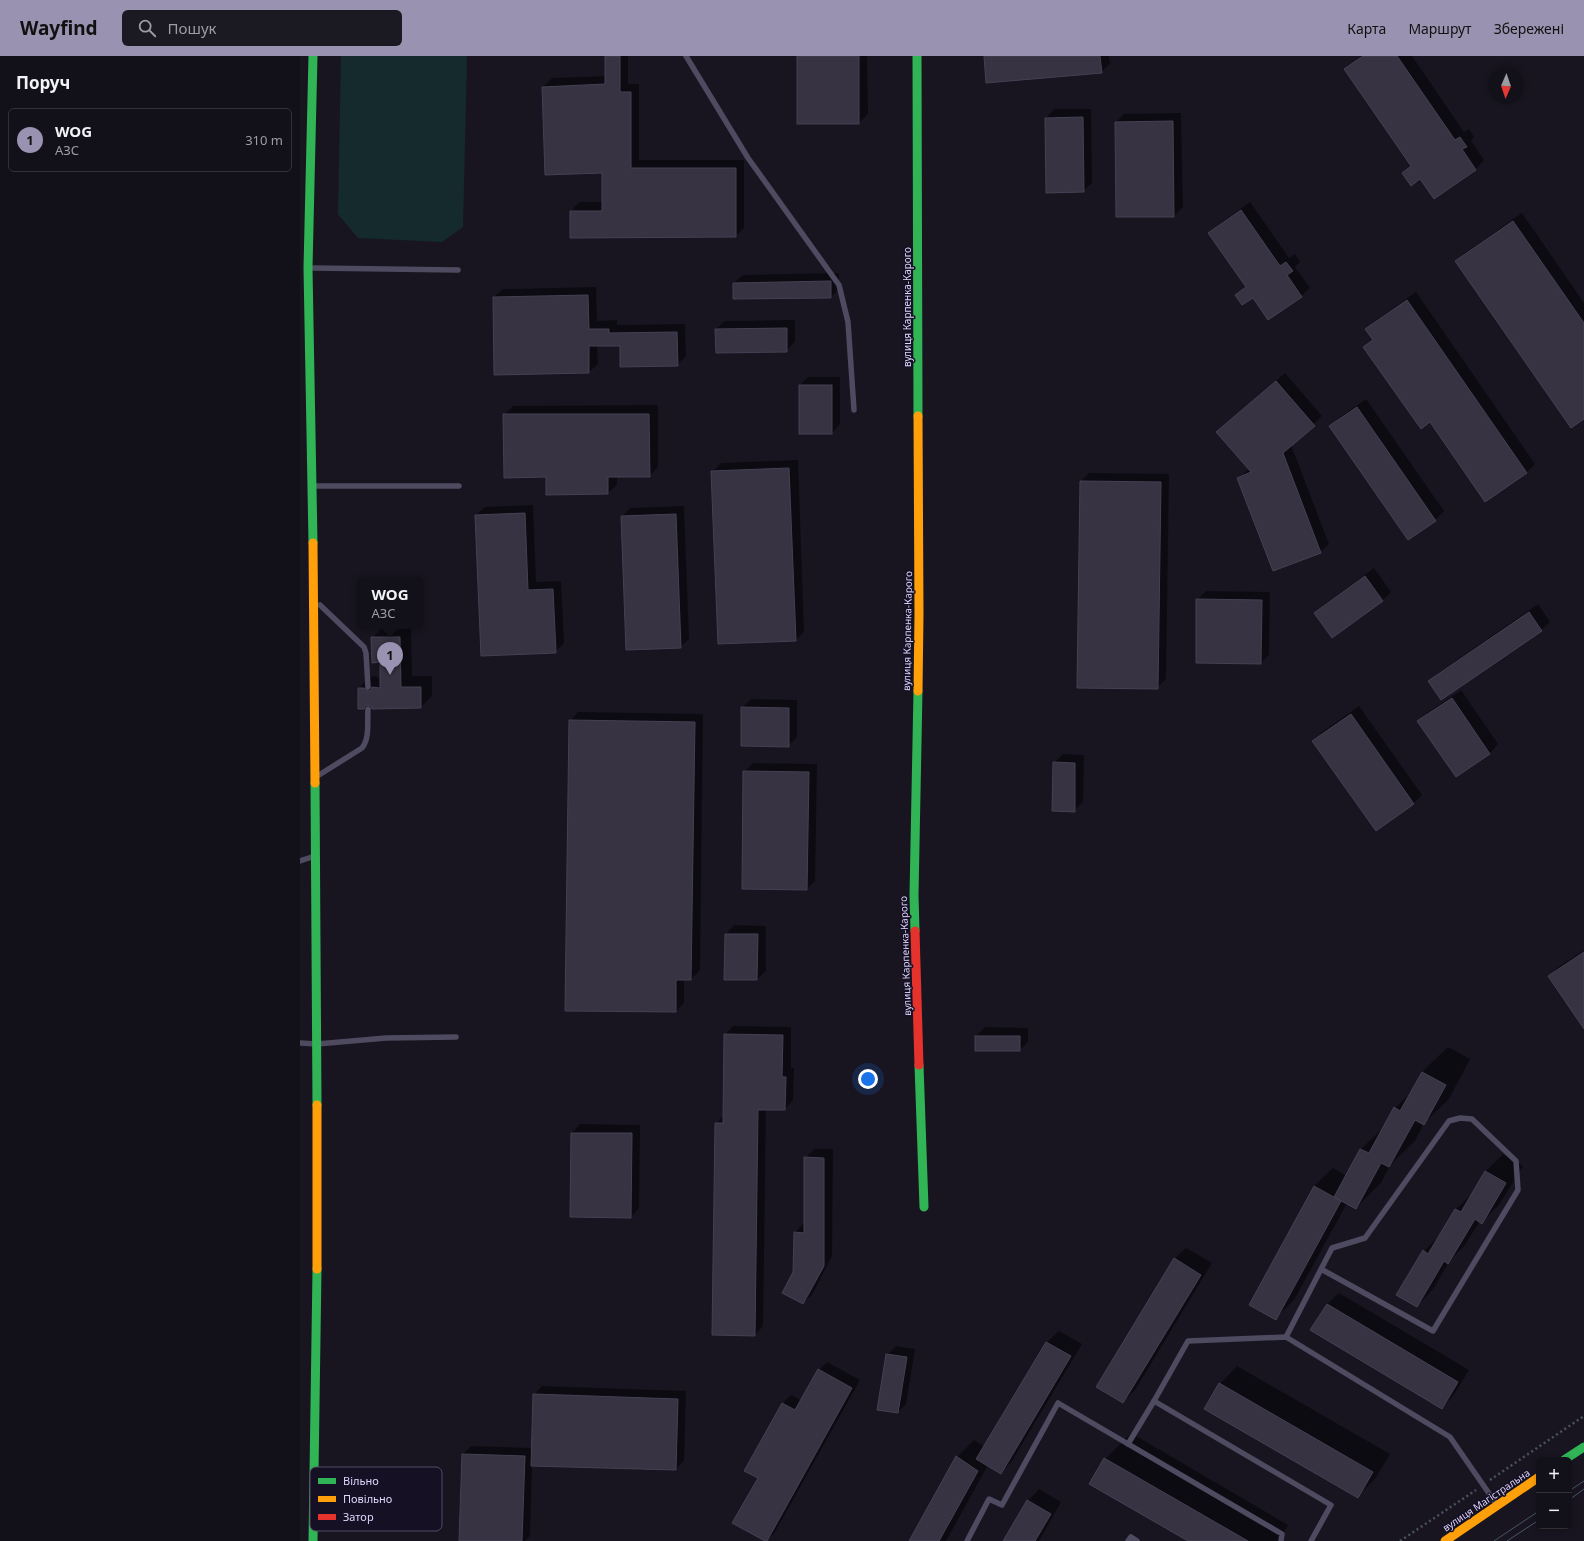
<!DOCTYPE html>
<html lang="uk">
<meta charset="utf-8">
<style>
:root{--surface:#121018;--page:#1b1921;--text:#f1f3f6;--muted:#9c9da2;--line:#313037;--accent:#9992b0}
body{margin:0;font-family:"Noto Sans",sans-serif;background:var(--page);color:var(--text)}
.controls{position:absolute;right:12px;bottom:12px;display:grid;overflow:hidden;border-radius:6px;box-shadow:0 2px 6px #0003}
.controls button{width:36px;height:36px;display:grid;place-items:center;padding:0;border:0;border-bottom:1px solid var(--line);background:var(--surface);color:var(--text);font:20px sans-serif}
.compass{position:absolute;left:1188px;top:12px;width:36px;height:36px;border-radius:50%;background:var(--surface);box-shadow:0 2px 6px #0003;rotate:182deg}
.you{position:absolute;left:568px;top:1023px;width:14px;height:14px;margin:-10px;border:3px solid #fff;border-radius:50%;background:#1a73e8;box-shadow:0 0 0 6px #1a73e833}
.badge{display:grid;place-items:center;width:26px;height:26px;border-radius:50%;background:var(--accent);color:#111;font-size:13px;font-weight:700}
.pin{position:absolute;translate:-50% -33px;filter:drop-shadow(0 1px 2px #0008)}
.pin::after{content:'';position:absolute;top:21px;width:14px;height:12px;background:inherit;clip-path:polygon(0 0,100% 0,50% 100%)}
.popup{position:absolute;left:57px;top:521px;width:66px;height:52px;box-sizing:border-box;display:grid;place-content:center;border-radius:6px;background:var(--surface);filter:drop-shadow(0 1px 3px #0005);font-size:13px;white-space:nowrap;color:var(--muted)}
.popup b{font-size:15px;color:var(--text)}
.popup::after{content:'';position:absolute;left:50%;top:100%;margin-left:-8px;border:8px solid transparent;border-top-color:var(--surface)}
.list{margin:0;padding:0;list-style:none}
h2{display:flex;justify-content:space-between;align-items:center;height:52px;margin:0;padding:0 16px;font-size:17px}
h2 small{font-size:13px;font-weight:400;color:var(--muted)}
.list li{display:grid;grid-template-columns:26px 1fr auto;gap:12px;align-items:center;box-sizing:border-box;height:64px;margin:0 8px 8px;padding:0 8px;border:1px solid var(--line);border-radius:6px}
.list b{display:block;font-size:15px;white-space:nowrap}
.list p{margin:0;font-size:13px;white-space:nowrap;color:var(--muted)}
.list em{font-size:13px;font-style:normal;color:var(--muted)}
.icon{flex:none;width:22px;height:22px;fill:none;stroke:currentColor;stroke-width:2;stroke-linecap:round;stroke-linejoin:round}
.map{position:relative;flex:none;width:1284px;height:1485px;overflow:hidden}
header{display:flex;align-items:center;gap:24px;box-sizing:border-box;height:56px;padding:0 20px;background:var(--accent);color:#111}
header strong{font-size:19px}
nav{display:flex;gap:22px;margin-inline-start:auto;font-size:14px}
.search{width:280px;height:36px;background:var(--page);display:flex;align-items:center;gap:10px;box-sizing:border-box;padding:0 14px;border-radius:6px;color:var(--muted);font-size:15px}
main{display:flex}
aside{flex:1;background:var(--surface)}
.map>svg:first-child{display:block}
.green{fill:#152a2d}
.shadow{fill:#0007}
.building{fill:#373342;stroke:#464054}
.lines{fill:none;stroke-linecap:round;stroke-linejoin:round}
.path{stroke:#495261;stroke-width:2.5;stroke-dasharray:2 3;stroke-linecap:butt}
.lane{stroke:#4e4b61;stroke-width:5.5}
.fast{stroke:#30b455;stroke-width:9}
.slow{stroke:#ff9f0a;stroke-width:9}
.jam{stroke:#e5322d;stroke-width:9}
.tram{stroke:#47576a;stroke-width:1}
.labels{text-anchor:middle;stroke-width:3;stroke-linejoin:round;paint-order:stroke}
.street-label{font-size:10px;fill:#dfd6fd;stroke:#161025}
.key{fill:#161025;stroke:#524b66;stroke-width:1}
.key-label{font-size:11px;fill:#dfd6fd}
</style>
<header>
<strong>Wayfind</strong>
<div class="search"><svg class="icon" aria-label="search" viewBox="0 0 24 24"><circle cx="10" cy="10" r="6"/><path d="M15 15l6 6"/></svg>Пошук</div>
<nav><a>Карта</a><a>Маршрут</a><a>Збережені</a></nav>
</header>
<main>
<aside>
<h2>Поруч<small></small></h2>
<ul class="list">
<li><span class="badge">1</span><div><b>WOG</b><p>АЗС</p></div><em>310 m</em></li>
</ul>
</aside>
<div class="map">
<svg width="1284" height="1485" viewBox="0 0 1284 1485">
<rect width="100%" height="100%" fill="#181520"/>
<path class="green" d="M41,0h126l-4,171 -21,15 -84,-4 -20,-24z"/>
<g class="shadow">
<path d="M306,0h22v28h11v76h105v68l-8,8 -165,-25 8,-9h24v-30l-60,-85 9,-9 54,-2z"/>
<path d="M498,0h69l1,58 -9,9z"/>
<path d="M685,0h124l1,8 -9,8z"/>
<path d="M1061,0h51l52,76 5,-3 5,8 -3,4 13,19 -8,9 -42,28 -13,-19 -18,-5 8,-9 -66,-95z"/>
<path d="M754,53h37l1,74 -9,8 -36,1 -1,-74z"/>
<path d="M881,57l2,94 -9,9 -58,-94 8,-8z"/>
<path d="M950,146l39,56 6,-4 5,8 -5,5 15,21 -9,8 -65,-1 10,-9 -37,-53 9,-8z"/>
<path d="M1222,157l62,90v115l-127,-157 8,-8z"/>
<path d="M539,217v15l-8,9 -97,-14 9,-8z"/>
<path d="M296,231l1,34 20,-1v5l68,-1 1,32 -9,9 -56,-20h-24l1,19 -9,8 -94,2 -1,-77 9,-8z"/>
<path d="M1116,236l119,172 -8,8 -42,29 -55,-80 -65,-74 8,-8 -7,-10 9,-8z"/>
<path d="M495,264v22l-9,9 -70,-22 9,-8z"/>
<path d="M985,317l37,43 -31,29 38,99 -9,8 -81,-74 10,-9 -23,-45z"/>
<path d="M508,321h32v47l-8,9 -32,-48z"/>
<path d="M1066,343l78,112 -9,9 -27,19 -78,-113 9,-8z"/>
<path d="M358,349v62l-9,9h-32v9l-9,8 -61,1v-18l-43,-61 9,-9z"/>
<path d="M498,404l6,172 -8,8 -84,-168 9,-9z"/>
<path d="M789,417l80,1 -3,205 -9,9 -76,-207z"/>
<path d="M233,449l3,77 25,-1 3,62 -9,9 -79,-137 9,-8z"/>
<path d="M384,450l5,133 -9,8 -58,-130 8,-9z"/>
<path d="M1074,512l17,24 -8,8 -51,37 -17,-23 9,-9z"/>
<path d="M906,535l64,1 -1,63 -8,8 -64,-63z"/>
<path d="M1238,548l12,18 -9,8 -100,68 -11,-17 8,-8z"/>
<path d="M84,570h27l1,50h20v20l-11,11 -53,-3 -5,4 -4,-20 11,-11 6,-1 5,4v-19l-9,-23z"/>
<path d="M1161,634l37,54 -8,9 -34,23 -37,-55 8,-8z"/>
<path d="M451,643l46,1v37l-9,9 -46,-38z"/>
<path d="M1059,650l63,89 -8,8 -38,27 -63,-89 9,-9z"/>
<path d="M278,656l125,2 -3,256 -9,9h-7v24l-8,8 -106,-290z"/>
<path d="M763,698l21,1 -1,47 -9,9 -20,-48z"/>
<path d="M453,707l64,1 -2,117 -8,8 -63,-117z"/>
<path d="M434,869l32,1v45l-9,8h-32l1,-45z"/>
<path d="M1284,894v77l-35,-50 8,-9z"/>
<path d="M433,970l58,1v41h3l-1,32 -8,9h-19l-3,217 -8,9 -39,-211 8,-9 1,-81z"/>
<path d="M685,971l43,1v14l-8,8h-44v-14z"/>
<path d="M1148,991l22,12 -21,40 -25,24 -9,18 -24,23 -10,19 -25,25 -9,-5 -53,97 -18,18 38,-132 19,-18 13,8 15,-27 25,-24 9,-17 18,-18 9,-18z"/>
<path d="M280,1068l60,1 -1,83 -8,9 -59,-84z"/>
<path d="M514,1093h19l-1,107 -20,39 -9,8 -9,-31v-39l9,-9h2v-66z"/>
<path d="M1203,1098l20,12 -24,39 -17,17 -2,-1 -15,24 -15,15 -16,28 -17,18 7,-55 17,-17 14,-24 18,-17 13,-22z"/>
<path d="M886,1192l26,15 -77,127 -12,12 51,-143z"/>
<path d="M1039,1237l130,77 -16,26 -11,12 -115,-104z"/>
<path d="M759,1275l23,13 -70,117 -11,12 -13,-8 -42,76h-36l47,-84 17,-17 11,7 62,-105z"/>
<path d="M596,1290l19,3 -9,55 -8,8 -11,-57z"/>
<path d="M527,1306l33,18 -85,152 -8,9 -8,-63 -13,-8 37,-67 8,-8 11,6 17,-31z"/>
<path d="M937,1310l153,88 -15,25 -17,17 -138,-112z"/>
<path d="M242,1330l144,5 -2,70 -8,8 -144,-4 -2,71 -5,5h-65l3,-87 8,-8 61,2 2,-53z"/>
<path d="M831,1377l157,92 -9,16h-89l-99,-58 14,-24z"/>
<path d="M739,1433l22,13 -22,39h-35l24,-40z"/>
</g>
<g class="building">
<path d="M305,0h15v36h11v76h105v69l-166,1v-27h32v-38l-57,2 -3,-88 63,-3z"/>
<rect x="497" y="0" width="62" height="68"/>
<path d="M684,0h116l2,17 -116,10z"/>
<path d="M1063,0h34l58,84 5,-3 7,10 -5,2 14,21 -42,29 -14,-20 -9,7 -9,-13 9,-7 -67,-97z"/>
<path d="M783,61l1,75 -38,1 -1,-75z"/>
<path d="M873,65l1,96h-58l-1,-95z"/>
<path d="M941,154l39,56 6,-4 7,9 -6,4 15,22 -34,23 -15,-22 -11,7 -7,-10 11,-8 -38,-54z"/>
<path d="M1213,165l71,102v96l-13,9 -116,-167z"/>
<path d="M531,225v17l-98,1v-16z"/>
<path d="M288,239l1,34h20v4l68,-1 1,34 -58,1v-21h-31v27l-95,2 -1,-78z"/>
<path d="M1107,244l120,173 -42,29 -55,-80 -9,7 -58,-82 10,-7 -8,-11z"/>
<path d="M487,272v24l-71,1 -1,-24z"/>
<path d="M976,325l39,45 -32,27 38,100 -48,18 -36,-93 14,-6 -35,-40z"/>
<rect x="499" y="329" width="33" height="49"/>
<path d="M1057,351l79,114 -28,19 -79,-114z"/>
<path d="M203,358h146l1,63h-42v17l-62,1v-18l-42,1z"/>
<path d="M489,412l7,173 -78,3 -7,-173z"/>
<path d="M780,425l81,1 -3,207 -81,-1z"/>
<path d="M225,457l3,77 25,-1 3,64 -75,3 -6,-141z"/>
<path d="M376,458l5,134 -55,2 -5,-134z"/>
<path d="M1065,520l18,25 -51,37 -18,-25z"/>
<path d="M896,543l66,1 -1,64 -65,-1z"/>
<path d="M1229,556l13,19 -101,69 -13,-19z"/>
<path d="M71,581h29l1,50h20v21l-49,1 -1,-3 -3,-1 -3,1 -1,3h-6v-21h6l4,3 3,-1 1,-3 8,1v-26l-8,1z"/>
<path d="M1152,642l38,56 -34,23 -39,-56z"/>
<path d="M441,651l48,1v39l-48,-1z"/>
<path d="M1051,658l63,90 -38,27 -64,-90z"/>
<path d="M269,664l126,2 -4,258h-15v32l-111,-1z"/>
<path d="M753,706l22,1v49l-23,-1z"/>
<path d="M443,715l66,1 -2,118 -65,-1z"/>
<path d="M425,878h33l-1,46h-33z"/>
<path d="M1284,896v77l-36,-53z"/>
<path d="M424,978l59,1 -1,42h4l-1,33h-27l-3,226 -43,-1 3,-212h8z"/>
<rect x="675" y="980" width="45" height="15"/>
<path d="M1122,1016l24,13 -22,40 -9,-5 -26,47 -8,-4 -25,46 -22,-12 26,-48 9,4 25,-46 6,4z"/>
<path d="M271,1077h61l-1,85 -61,-1z"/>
<path d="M504,1101l20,1v108l-21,38 -21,-11 11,-21 1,-40 10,1z"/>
<path d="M1185,1115l21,12 -24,41 -7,-5 -27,45 -4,-3 -27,46 -21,-12 27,-45 5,4 27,-45 6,3z"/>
<path d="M1014,1130l27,15 -65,119 -27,-15z"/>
<path d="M874,1202l27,17 -78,128 -27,-16z"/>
<path d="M1027,1248l131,78 -16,27 -132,-79z"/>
<path d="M746,1286l25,14 -70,118 -25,-15z"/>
<path d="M586,1298l21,3 -9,56 -21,-3z"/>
<path d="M518,1313l34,19 -85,153h-2l-33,-18 26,-45 -14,-7 38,-68 13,7z"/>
<path d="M919,1327l154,89 -15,26 -154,-89z"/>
<path d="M233,1338l145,5 -2,71 -145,-4z"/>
<path d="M162,1398l63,2 -3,85h-63z"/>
<path d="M656,1400l22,15 -39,70h-30z"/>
<path d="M804,1402l144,83h-60l-99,-57z"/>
<path d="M727,1444l24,14 -16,27h-32z"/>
</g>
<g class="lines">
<g class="path">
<path d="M1190,1424l94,-64"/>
<path d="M1100,1485l76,-51"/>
</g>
<g class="lane">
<path d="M386,0l62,102 91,127 9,37 6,88"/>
<path d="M13,212l145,2"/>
<path d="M15,430h144"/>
<path d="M20,549l44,42 2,6 2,34"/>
<path d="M19,719l43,-27c8,-10 5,-26 6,-39"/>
<path d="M0,805l12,-4"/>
<path d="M0,987l17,1 69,-6 70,-1"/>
<path d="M986,1281l46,-89 33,-10 84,-117 11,-3 12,1 44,42 2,29 -85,141 -112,-62"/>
<path d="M854,1345l34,-60 98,-4 164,100 47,68"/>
<path d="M828,1388l26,-43 177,104 -20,36"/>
<path d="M667,1485l22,-42 13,6 56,-102 224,131 -1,7"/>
<path d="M828,1485l3,-4 6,4"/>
</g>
<g class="fast">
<path d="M617,0l1,360"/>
<path d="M13,487l-5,-275 5,-212"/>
<path d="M15,727l2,322"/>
<path d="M615,875l-1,-36 4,-204"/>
<path d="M619,1009l5,142"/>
<path d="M1264,1404l20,-13"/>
<path d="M13,1485l4,-272"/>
</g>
<g class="slow">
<path d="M13,487l2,240"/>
<path d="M618,635l1,-76 -1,-199"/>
<path d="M17,1049v164"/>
<path d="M1145,1485l94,-64"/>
</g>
<path class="jam" d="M615,875l4,134"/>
<g class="tram">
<path d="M1269,1435l15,-10"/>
<path d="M1269,1444l15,-11"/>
<path d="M1194,1485l45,-30"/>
<path d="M1207,1485l32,-21"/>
</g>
</g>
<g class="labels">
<g class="street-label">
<text transform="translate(607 251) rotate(-90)" y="4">вулиця Карпенка-Карого</text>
<text transform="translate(607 575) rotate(-89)" y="4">вулиця Карпенка-Карого</text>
<text transform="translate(605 900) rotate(-92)" y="4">вулиця Карпенка-Карого</text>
<text transform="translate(1186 1444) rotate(-34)" y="4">вулиця Магістральна</text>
</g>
</g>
<rect x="10" y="1411" width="132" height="64" rx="6" class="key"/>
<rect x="18" y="1422" width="18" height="6" fill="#30b455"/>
<rect x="18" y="1440" width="18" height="6" fill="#ff9f0a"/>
<rect x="18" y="1458" width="18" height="6" fill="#e5322d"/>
<g class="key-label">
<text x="43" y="1429">Вільно</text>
<text x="43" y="1447">Повільно</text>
<text x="43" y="1465">Затор</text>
</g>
</svg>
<div class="controls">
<button>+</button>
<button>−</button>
</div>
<svg class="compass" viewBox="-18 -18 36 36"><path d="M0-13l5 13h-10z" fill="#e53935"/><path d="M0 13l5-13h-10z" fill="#9c9da2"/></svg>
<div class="you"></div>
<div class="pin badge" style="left:90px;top:619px">1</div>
<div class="popup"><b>WOG</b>АЗС</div>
</div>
</main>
